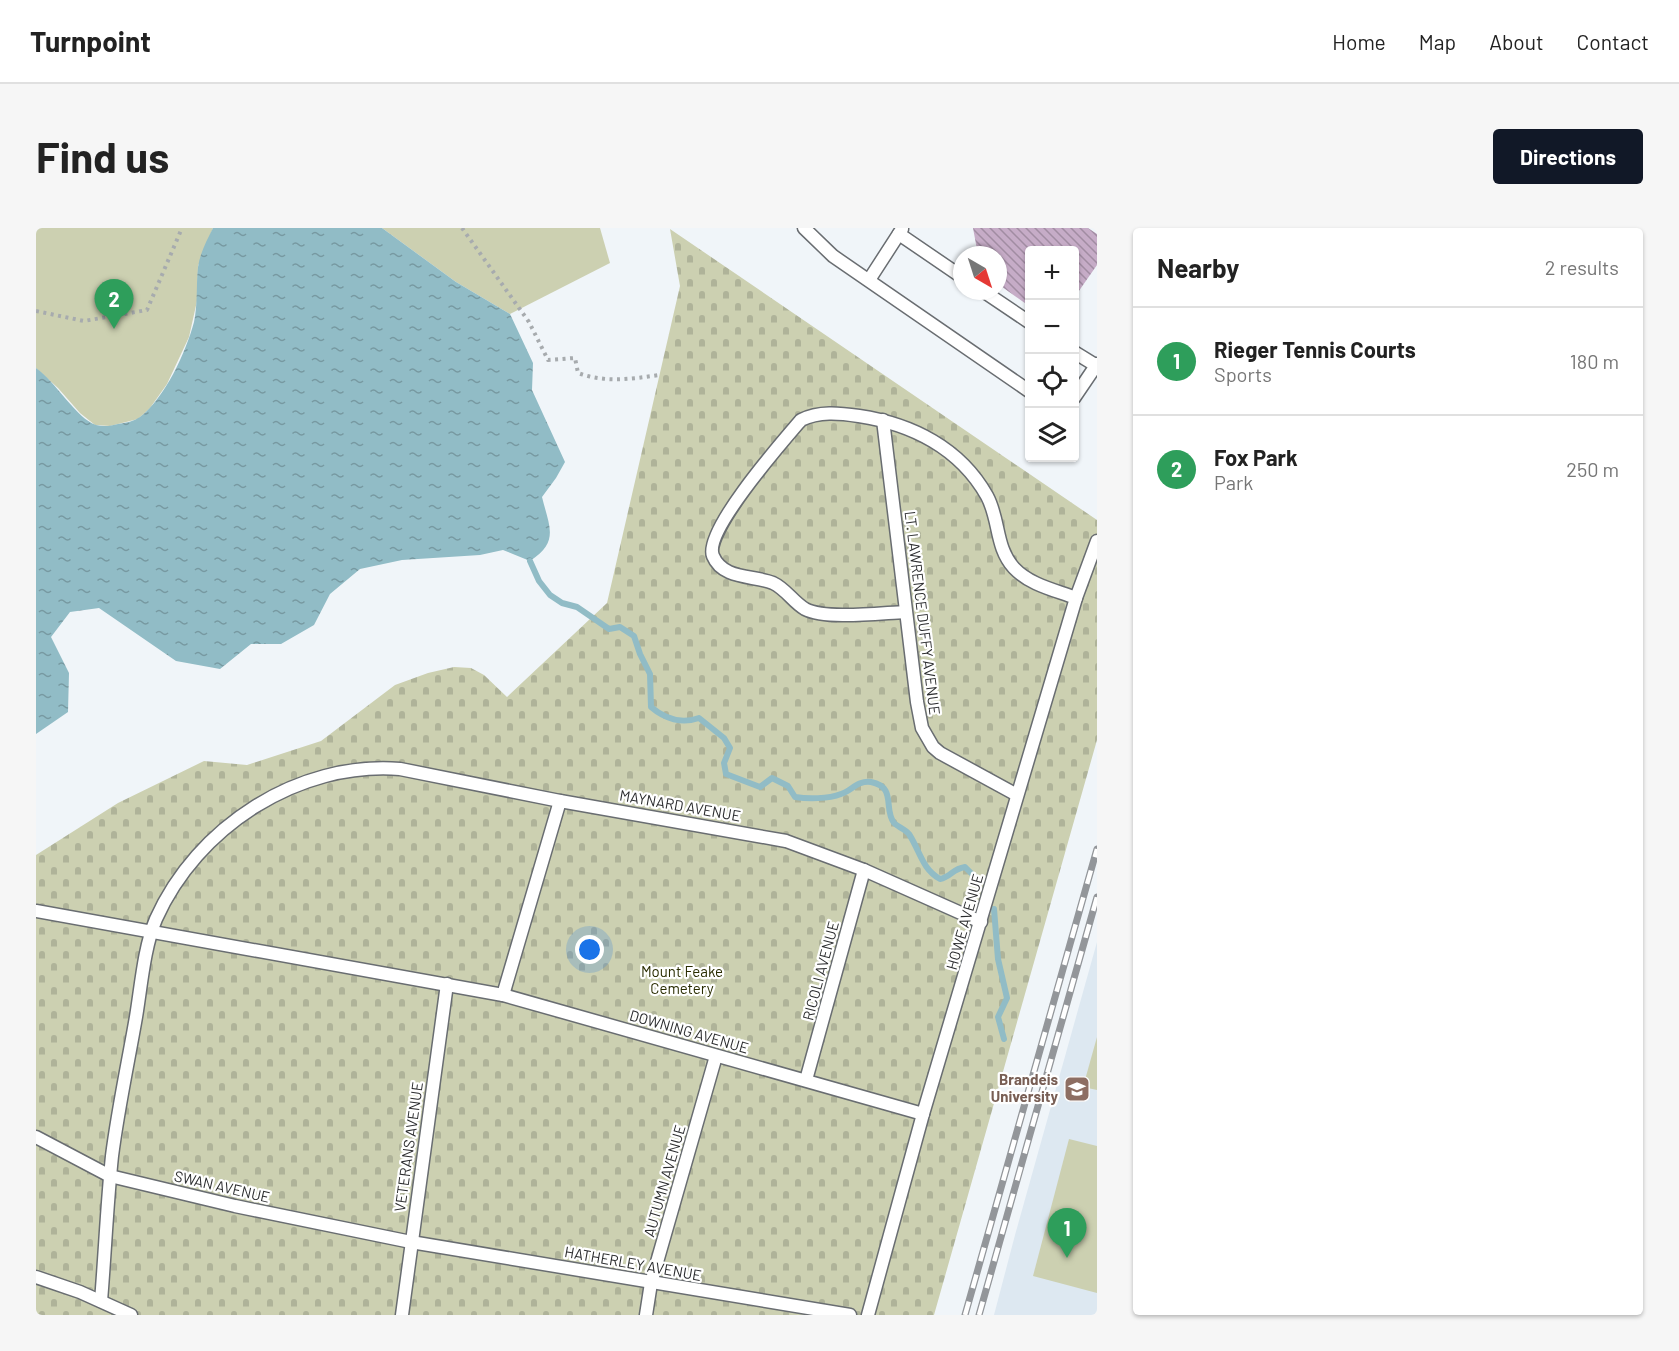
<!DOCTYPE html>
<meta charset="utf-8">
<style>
:root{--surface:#fff;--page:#f6f6f6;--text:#222;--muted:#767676;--line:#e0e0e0;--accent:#111827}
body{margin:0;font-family:Barlow,sans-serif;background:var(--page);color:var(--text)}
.controls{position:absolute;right:18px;top:18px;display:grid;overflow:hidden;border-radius:6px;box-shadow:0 2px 4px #0004}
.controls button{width:54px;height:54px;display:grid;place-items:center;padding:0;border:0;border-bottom:2px solid var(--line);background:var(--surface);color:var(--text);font:30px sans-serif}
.compass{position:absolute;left:917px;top:18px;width:54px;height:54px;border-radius:50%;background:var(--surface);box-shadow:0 2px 4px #0004;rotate:141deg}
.you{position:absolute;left:554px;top:722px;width:21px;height:21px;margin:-15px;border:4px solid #fff;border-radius:50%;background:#1a73e8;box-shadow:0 0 0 9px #1a73e833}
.badge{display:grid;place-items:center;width:39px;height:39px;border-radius:50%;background:var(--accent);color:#fff;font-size:20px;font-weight:700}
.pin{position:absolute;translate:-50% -50px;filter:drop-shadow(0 2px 3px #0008)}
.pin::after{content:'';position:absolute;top:32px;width:21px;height:18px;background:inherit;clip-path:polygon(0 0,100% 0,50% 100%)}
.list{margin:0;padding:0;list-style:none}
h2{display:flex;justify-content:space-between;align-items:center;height:78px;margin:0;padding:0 24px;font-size:26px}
h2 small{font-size:20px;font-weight:400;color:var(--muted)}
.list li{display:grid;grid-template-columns:39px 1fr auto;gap:18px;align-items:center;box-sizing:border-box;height:108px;padding:0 24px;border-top:2px solid var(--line)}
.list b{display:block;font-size:22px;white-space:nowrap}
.list p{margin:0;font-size:20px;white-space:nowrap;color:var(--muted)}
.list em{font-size:20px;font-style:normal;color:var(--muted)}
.icon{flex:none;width:33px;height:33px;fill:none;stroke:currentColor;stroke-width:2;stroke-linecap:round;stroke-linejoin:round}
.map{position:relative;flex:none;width:1061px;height:1087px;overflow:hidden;border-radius:6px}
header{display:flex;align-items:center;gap:36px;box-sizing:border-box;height:84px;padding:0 30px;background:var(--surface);border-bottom:2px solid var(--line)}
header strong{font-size:28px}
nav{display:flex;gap:33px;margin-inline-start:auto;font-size:21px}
.intro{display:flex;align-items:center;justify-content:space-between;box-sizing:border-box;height:144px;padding:0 36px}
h1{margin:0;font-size:42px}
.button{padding:15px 27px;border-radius:6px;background:var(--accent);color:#fff;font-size:21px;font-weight:700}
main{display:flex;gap:36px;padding:0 36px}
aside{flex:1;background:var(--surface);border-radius:6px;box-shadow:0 2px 4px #0004}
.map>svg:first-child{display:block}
.built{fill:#dde8f1}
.cemetery{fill:url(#cemetery-stones)}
.park{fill:#ccd0b1}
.water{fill:url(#water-ripples)}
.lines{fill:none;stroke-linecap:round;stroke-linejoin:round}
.stream{stroke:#91bcc6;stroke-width:6}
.building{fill:url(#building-back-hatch)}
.service-casing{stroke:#696d71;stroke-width:15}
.path{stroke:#a7abae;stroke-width:4;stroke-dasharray:3 4.5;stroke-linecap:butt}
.service{stroke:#fff;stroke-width:12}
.rail-casing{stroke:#93969a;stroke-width:7}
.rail{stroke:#fff;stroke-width:4.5;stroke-dasharray:14;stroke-linecap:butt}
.labels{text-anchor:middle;stroke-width:4.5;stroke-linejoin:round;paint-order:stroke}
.street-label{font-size:15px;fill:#2b2c2e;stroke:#fff}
.park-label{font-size:15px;fill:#292c00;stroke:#fff}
.education-label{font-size:15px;font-weight:bold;fill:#785e54;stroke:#fff;text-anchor:end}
</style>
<header>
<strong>Turnpoint</strong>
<nav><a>Home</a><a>Map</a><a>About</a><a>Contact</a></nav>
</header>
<div class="intro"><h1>Find us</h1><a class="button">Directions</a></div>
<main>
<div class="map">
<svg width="1061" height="1087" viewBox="0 0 1061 1087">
<defs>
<pattern id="cemetery-stones" width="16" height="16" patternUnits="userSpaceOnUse" patternTransform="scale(1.5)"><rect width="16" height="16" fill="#ccd0b1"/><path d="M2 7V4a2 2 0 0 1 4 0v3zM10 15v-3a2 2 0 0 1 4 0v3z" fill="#afb399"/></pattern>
<pattern id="water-ripples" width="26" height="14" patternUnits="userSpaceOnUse" patternTransform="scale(1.5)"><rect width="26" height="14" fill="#91bcc6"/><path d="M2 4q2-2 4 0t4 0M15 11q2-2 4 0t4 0" fill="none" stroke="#7799a1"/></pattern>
<pattern id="building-back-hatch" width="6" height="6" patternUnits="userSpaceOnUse" patternTransform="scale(1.5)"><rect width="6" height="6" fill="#c6acc7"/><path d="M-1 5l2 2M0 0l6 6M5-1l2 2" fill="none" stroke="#a18ca2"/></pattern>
</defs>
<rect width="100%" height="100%" fill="#f0f5f9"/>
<path class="built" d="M1061,714v373h-103l21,-80z"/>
<path class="cemetery" d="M634,1l427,291v220l-163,575h-898v-460l82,-52 86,-42 43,4 74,-24 74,-56 33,-12 26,-6 17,1 13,7 23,22 100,-94 73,-317z"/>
<g class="park">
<path d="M0,0h177l-15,38 -1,35 -8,36 -22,47 -17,24 -12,11 -28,7 -15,-1 -15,-12 -22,-25 -22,-20z"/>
<path d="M346,0h218l10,35 -100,51 -54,-32z"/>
<path d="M1061,809v53l-14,-3z"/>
<path d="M1033,911l28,7v147l-64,-17z"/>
</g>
<path class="water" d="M177,0h169l74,54 54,32 23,49 -1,27 33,72 -9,16 -14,19c7,29 18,45 -12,64l-27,-11 -23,5 -78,5 -42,9 -30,25 -16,31 -33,19h-30l-31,25 -44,-8 -77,-53 -29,4 -19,25 18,36 -1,39 -32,22v-366c19,13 41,51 60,57 7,2 15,1 22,-1 8,-1 16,-3 22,-7 25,-19 46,-65 54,-95 4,-19 2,-37 4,-55 2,-14 9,-27 15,-39z"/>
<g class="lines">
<g class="stream">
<path d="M494,333l9,20 11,14 12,8 15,4 32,22 11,-2 14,9 6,18 10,20 1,33c14,12 31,17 48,11l25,20 6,10 -6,15 2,11 34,13 12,-9 16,8 7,11c13,2 33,2 46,-3 10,-3 17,-14 30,-12 26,5 12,27 23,41 4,4 11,6 15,11 11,17 13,35 31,45 11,-2 12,-10 25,-12l13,13"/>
<path d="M958,681l4,50 9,39 -9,19 6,22"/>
</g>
</g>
<path class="building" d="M937,0h115l9,6v31l-23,33v-48h-45v56l-31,-22v-29h-20z"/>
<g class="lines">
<g class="service-casing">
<g id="service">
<path d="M768,0l29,28 196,135"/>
<path d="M863,6l63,43"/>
<path d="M833,52l33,-51"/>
<path d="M947,63l46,31"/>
<path d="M1038,124l23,14"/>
<path d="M1038,170l23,-34"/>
<path d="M847,192l34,282 5,26 11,19 7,6 77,42"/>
<path d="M869,384c-24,1 -79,8 -100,-3 -12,-7 -19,-20 -32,-26 -19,-8 -50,-3 -60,-27 -10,-24 70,-115 88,-136 18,-9 38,-7 58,-4 53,8 101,32 128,80 13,24 8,51 27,72 16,17 41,22 62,30"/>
<path d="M0,683l467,84 420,119"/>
<path d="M467,767l57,-194 226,40 78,29 117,52"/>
<path d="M770,852l58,-210"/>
<path d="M0,909l74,39 125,30 176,36 439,73"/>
<path d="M0,1049l44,15 51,23"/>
<path d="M65,1073c4,-48 6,-97 11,-145 6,-47 16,-93 24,-139 5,-30 8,-70 20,-98 41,-92 142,-158 244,-150l160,32"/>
<path d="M366,1087l45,-331"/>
<path d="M610,1087l5,-32 65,-227"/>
<path d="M832,1087l55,-201 153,-516 21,-57"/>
</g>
</g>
<g class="path">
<path d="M426,0l67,94 19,38 27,-2 3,15c27,10 53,6 81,2"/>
<path d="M0,83l48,10 63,-11 35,-82"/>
</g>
<use href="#service" class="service"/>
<g class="rail-casing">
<g id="rail">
<path d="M929,1087l132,-466"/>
<path d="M943,1087l118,-418"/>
</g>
</g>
<use href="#rail" class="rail"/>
</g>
<defs>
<g id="university-square" transform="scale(1.35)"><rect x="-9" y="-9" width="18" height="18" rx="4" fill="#8d6e63" stroke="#fff"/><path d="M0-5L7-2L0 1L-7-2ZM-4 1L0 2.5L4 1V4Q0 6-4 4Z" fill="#fff"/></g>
</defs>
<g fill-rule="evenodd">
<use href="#university-square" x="1041" y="861"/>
</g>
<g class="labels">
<g class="street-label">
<text transform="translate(886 385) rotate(83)" y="5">LT. LAWRENCE DUFFY AVENUE</text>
<text transform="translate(644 578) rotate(10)" y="5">MAYNARD AVENUE</text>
<text transform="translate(929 694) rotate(-74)" y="5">HOWE AVENUE</text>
<text transform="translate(785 743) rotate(-75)" y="5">RICOLI AVENUE</text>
<text transform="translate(653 804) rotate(16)" y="5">DOWNING AVENUE</text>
<text transform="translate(373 919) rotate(-82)" y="5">VETERANS AVENUE</text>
<text transform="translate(629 953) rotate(-74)" y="5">AUTUMN AVENUE</text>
<text transform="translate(186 959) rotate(13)" y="5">SWAN AVENUE</text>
<text transform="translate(597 1036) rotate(10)" y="5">HATHERLEY AVENUE</text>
</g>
<g class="park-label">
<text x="646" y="749">Mount Feake<tspan x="646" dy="17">Cemetery</tspan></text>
</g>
<g class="education-label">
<text x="1022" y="857">Brandeis<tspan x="1022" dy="17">University</tspan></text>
</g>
</g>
</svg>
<div class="controls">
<button>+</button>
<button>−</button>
<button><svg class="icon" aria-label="locate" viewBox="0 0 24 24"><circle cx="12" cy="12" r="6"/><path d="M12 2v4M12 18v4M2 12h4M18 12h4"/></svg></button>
<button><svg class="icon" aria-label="layers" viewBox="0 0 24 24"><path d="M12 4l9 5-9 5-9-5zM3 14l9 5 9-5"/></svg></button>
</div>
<svg class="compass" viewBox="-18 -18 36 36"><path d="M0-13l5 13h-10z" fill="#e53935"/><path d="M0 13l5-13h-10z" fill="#767676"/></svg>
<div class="you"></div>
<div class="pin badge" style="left:1031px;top:1030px;background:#2e9e5b">1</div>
<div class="pin badge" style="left:78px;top:101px;background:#2e9e5b">2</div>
</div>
<aside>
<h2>Nearby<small>2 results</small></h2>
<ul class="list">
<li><span class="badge" style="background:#2e9e5b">1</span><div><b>Rieger Tennis Courts</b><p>Sports</p></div><em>180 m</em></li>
<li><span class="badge" style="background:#2e9e5b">2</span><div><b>Fox Park</b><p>Park</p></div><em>250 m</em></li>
</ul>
</aside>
</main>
